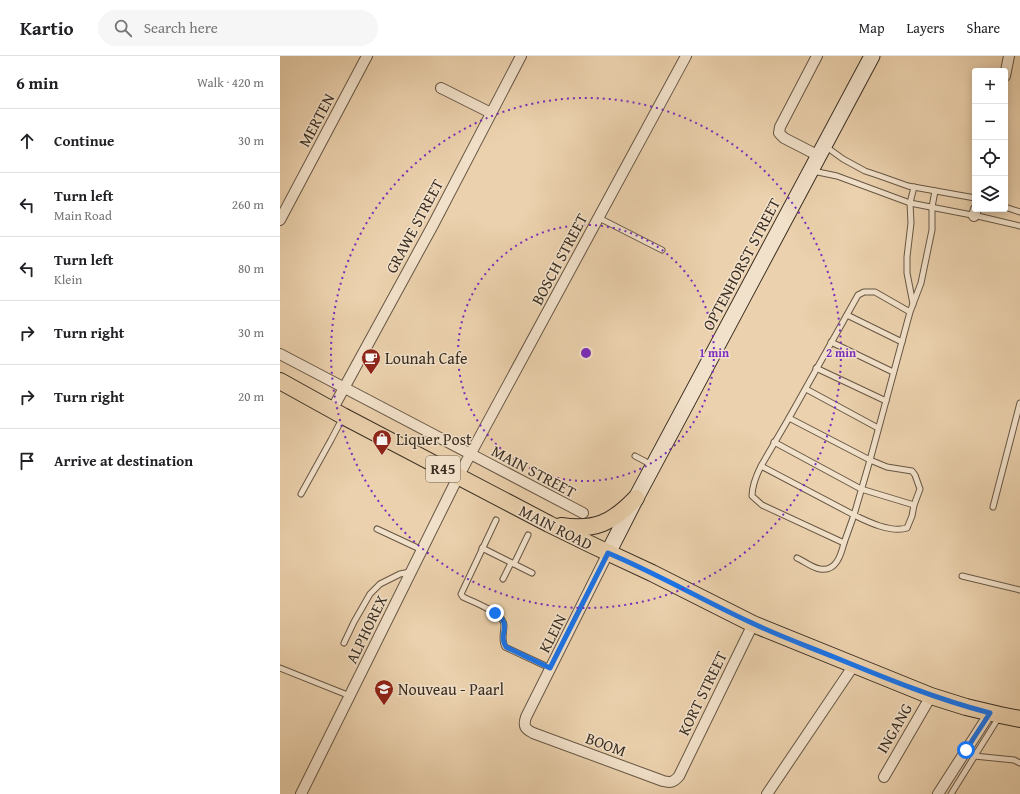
<!DOCTYPE html>
<meta charset="utf-8">
<style>
:root{--surface:#fff;--page:#f6f6f6;--text:#202124;--muted:#757577;--line:#e0e0e0}
body{margin:0;font-family:"Gentium Book Plus",serif;background:var(--page);color:var(--text)}
.controls{position:absolute;right:12px;top:12px;display:grid;overflow:hidden;border-radius:4px;box-shadow:0 2px 10px #0003}
.controls button{width:36px;height:36px;display:grid;place-items:center;padding:0;border:0;border-bottom:1px solid var(--line);background:var(--surface);color:var(--text);font:20px sans-serif}
.stop{position:absolute;width:12px;height:12px;margin:-9px;border:3px solid #1a73e8;border-radius:50%;background:#fff}
.stop.end{background:#1a73e8;border-color:#fff;box-shadow:0 1px 4px #0008}
.list{margin:0;padding:0;list-style:none}
h2{display:flex;justify-content:space-between;align-items:center;height:52px;margin:0;padding:0 16px;font-size:17px}
h2 small{font-size:13px;font-weight:400;color:var(--muted)}
.list li{display:grid;grid-template-columns:26px 1fr auto;gap:12px;align-items:center;box-sizing:border-box;height:64px;padding:0 16px;border-top:1px solid var(--line)}
.list b{display:block;font-size:15px;white-space:nowrap}
.list p{margin:0;font-size:13px;white-space:nowrap;color:var(--muted)}
.list em{font-size:13px;font-style:normal;color:var(--muted)}
.icon{flex:none;width:22px;height:22px;fill:none;stroke:currentColor;stroke-width:2;stroke-linecap:round;stroke-linejoin:round}
.map{position:relative;flex:none;width:740px;height:738px;overflow:hidden}
header{display:flex;align-items:center;gap:24px;box-sizing:border-box;height:56px;padding:0 20px;background:var(--surface);border-bottom:1px solid var(--line)}
header strong{font-size:19px}
nav{display:flex;gap:22px;margin-inline-start:auto;font-size:14px}
.search{width:280px;height:36px;background:var(--page);display:flex;align-items:center;gap:10px;box-sizing:border-box;padding:0 14px;border-radius:22px;color:var(--muted);font-size:15px}
main{display:flex}
aside{flex:1;background:var(--surface)}
.map>svg:first-child{display:block}
.lines{fill:none;stroke-linecap:round;stroke-linejoin:round}
.service-casing{stroke:#665644;stroke-width:7}
.minor-casing{stroke:#665644;stroke-width:12}
.secondary-casing{stroke:#392d21;stroke-width:17}
.primary-casing{stroke:#392d21;stroke-width:18}
.service{stroke:#f2e1ca;stroke-width:5}
.minor{stroke:#f2e1ca;stroke-width:10}
.secondary{stroke:#f2e1ca;stroke-width:15}
.primary{stroke:#ebd1ad;stroke-width:16}
.route{stroke:#1a73e8;stroke-width:5}
.ring{fill:none;stroke:#7b2cbf;stroke-width:2;stroke-dasharray:2 4}
.labels{text-anchor:middle;stroke-width:3;stroke-linejoin:round;paint-order:stroke}
.shield{fill:#f2e1ca;stroke:#706354;stroke-width:1}
.shield-label{font-size:15px;font-weight:bold;fill:#392d21}
.street-label{font-size:16px;fill:#392d21;stroke:#f2e1ca}
.poi-label{font-size:16px;fill:#392d21;stroke:#f2e1ca;text-anchor:start}
.centre{fill:#7b2cbf;stroke:#f2e1ca;stroke-width:2}
.ring-label{font-size:12px;text-anchor:middle;font-weight:bold;fill:#7b2cbf;stroke:#f2e1ca;stroke-width:3;stroke-linejoin:round;paint-order:stroke}
</style>
<header>
<strong>Kartio</strong>
<div class="search"><svg class="icon" aria-label="search" viewBox="0 0 24 24"><circle cx="10" cy="10" r="6"/><path d="M15 15l6 6"/></svg>Search here</div>
<nav><a>Map</a><a>Layers</a><a>Share</a></nav>
</header>
<main>
<aside>
<h2>6 min<small>Walk · 420 m</small></h2>
<ul class="list">
<li><svg class="icon" aria-label="ahead" viewBox="0 0 24 24"><path d="M12 20V5M6 11l6-6 6 6"/></svg><div><b>Continue</b></div><em>30 m</em></li>
<li><svg class="icon" aria-label="left" viewBox="0 0 24 24"><path d="M17 20v-9H6M10 6l-5 5 5 5"/></svg><div><b>Turn left</b><p>Main Road</p></div><em>260 m</em></li>
<li><svg class="icon" aria-label="left" viewBox="0 0 24 24"><path d="M17 20v-9H6M10 6l-5 5 5 5"/></svg><div><b>Turn left</b><p>Klein</p></div><em>80 m</em></li>
<li><svg class="icon" aria-label="right" viewBox="0 0 24 24"><path d="M7 20v-9h11M14 6l5 5-5 5"/></svg><div><b>Turn right</b></div><em>30 m</em></li>
<li><svg class="icon" aria-label="right" viewBox="0 0 24 24"><path d="M7 20v-9h11M14 6l5 5-5 5"/></svg><div><b>Turn right</b></div><em>20 m</em></li>
<li><svg class="icon" aria-label="arrive" viewBox="0 0 24 24"><path d="M6 21V4h12l-3 4 3 4H6"/></svg><div><b>Arrive at destination</b></div></li>
</ul>
</aside>
<div class="map">
<svg width="740" height="738" viewBox="0 0 740 738">
<rect width="100%" height="100%" fill="#ebd1ad"/>
<filter id="stains"><feTurbulence type="fractalNoise" baseFrequency=".005" numOctaves="4"/><feColorMatrix values="0 0 0 0 .2 0 0 0 0 .09 0 0 0 0 .02 0 0 0 .5 -.17"/></filter>
<radialGradient id="worn" r=".72"><stop offset=".6" stop-color="#630" stop-opacity="0"/><stop offset="1" stop-color="#630" stop-opacity=".3"/></radialGradient>
<g class="lines">
<g class="service-casing">
<g id="service">
<path d="M545,90l18,13 22,12 15,5 28,10 67,12"/>
<path d="M533,115l24,5 73,27 72,14 38,9"/>
<path d="M634,131l-4,16 1,20 -4,34v16l6,31 8,-21 11,-53v-23l3,-16"/>
<path d="M725,151l15,5"/>
<path d="M319,162l63,32"/>
<path d="M630,256l-35,-20h-11l-6,3 -69,123 81,42 40,-148 3,-8"/>
<path d="M567,259l55,27"/>
<path d="M551,286l62,30"/>
<path d="M536,312l70,33"/>
<path d="M526,333l72,39"/>
<path d="M494,386l87,47 53,16"/>
<path d="M355,400l17,9"/>
<path d="M590,404l17,7 25,4 3,4 5,14 -6,16 -2,11 -5,12c-16,5 -39,-6 -53,-13z"/>
<path d="M481,410c-5,10 -9,19 -9,30l10,9 82,38 10,-28 -93,-49 28,-48"/>
<path d="M21,438l30,-54 11,-21"/>
<path d="M713,451l27,-104"/>
<path d="M216,464l-34,72 -1,2 2,3c10,5 41,16 41,28 0,8 -3,15 1,22l45,21"/>
<path d="M97,473l45,21"/>
<path d="M202,492l50,25"/>
<path d="M517,502c7,3 15,10 23,11 16,3 21,-14 24,-26"/>
<path d="M234,508l14,-29"/>
<path d="M682,520l58,14"/>
<path d="M223,523l8,-16"/>
<path d="M64,587l10,-21 16,-28 10,-10 20,-10 10,-2"/>
<path d="M0,612l70,28"/>
<path d="M694,700l40,4 6,3"/>
<path d="M671,738l48,-77"/>
</g>
</g>
<g class="minor-casing">
<g id="minor">
<path d="M537,0l-37,71 -1,6 5,5 35,18"/>
<path d="M725,20l4,-20"/>
<path d="M161,32l50,25"/>
<path d="M694,160l2,-7"/>
<path d="M0,164l87,-164"/>
<path d="M0,298l303,159"/>
<path d="M52,354l101,-185 88,-169"/>
<path d="M328,497l-82,164c-3,9 -1,12 7,16l130,48c8,2 11,1 16,-5l74,-152"/>
<path d="M604,721l47,-81"/>
<path d="M21,738l157,-317 228,-421"/>
<path d="M487,738l87,-129"/>
<path d="M658,738l52,-81"/>
</g>
</g>
<g class="secondary-casing">
<path id="secondary" d="M328,497l28,-55 236,-442"/>
</g>
<g class="primary-casing">
<g id="primary">
<path d="M0,325l63,35 206,108 45,22 58,27 101,51 178,72 35,11 34,8 20,4"/>
<path d="M281,470c34,5 51,-3 75,-28"/>
</g>
</g>
<use href="#service" class="service"/>
<use href="#minor" class="minor"/>
<use href="#secondary" class="secondary"/>
<use href="#primary" class="primary"/>
</g>
<g class="lines">
<path class="route" d="M215,557c19,13 2,20 11,34l44,21 58,-115c50,21 96,48 144,70 27,13 55,23 82,34 51,21 102,42 156,56l-24,37"/>
</g>
<g class="ring">
<circle cx="306" cy="297" r="128"/>
<circle cx="306" cy="297" r="255"/>
</g>
<defs>
<g id="cafe-pin" transform="scale(1)"><path d="M0 17L-7.5 6A9.5 9.5 0 1 1 7.5 6Z" fill="#8f2418" stroke="#f2e1ca"/><path d="M-5.5-4.5H6V0H3Q3 3.5 0 3.5H-2.5Q-5.5 3.5-5.5 0ZM3-3.2v2h1.7v-2ZM-6 4.5H4V6H-6Z" fill="#fff"/></g>
<g id="shop-pin" transform="scale(1)"><path d="M0 17L-7.5 6A9.5 9.5 0 1 1 7.5 6Z" fill="#8f2418" stroke="#f2e1ca"/><path d="M-5-2.5h2.3a2.7 3.5 0 0 1 5.4 0H5L5.5 6h-11ZM-1.5-2.5h3a1.5 2.3 0 0 0-3 0Z" fill="#fff"/></g>
<g id="school-pin" transform="scale(1)"><path d="M0 17L-7.5 6A9.5 9.5 0 1 1 7.5 6Z" fill="#8f2418" stroke="#f2e1ca"/><path d="M0-5L7-2L0 1L-7-2ZM-4 1L0 2.5L4 1V4Q0 6-4 4Z" fill="#fff"/></g>
</defs>
<g fill-rule="evenodd">
<use href="#cafe-pin" x="91" y="302"/>
<use href="#shop-pin" x="102" y="383"/>
<use href="#school-pin" x="104" y="633"/>
</g>
<g class="labels">
<rect class="shield" x="146" y="400" width="34" height="26" rx="3"/>
<g class="shield-label">
<text x="163" y="418">R45</text>
</g>
<g class="street-label">
<text transform="translate(36 64) rotate(-62)" y="6">MERTEN</text>
<text transform="translate(134 170) rotate(-62)" y="6">GRAWE STREET</text>
<text transform="translate(279 203) rotate(-62)" y="6">BOSCH STREET</text>
<text transform="translate(461 208) rotate(-62)" y="6">OPTENHORST STREET</text>
<text transform="translate(254 415) rotate(28)" y="6">MAIN STREET</text>
<text transform="translate(276 471) rotate(27)" y="6">MAIN ROAD</text>
<text transform="translate(86 573) rotate(-64)" y="6">ALPHOREX</text>
<text transform="translate(272 577) rotate(-63)" y="6">KLEIN</text>
<text transform="translate(422 637) rotate(-64)" y="6">KORT STREET</text>
<text transform="translate(614 672) rotate(-60)" y="6">INGANG</text>
<text transform="translate(326 688) rotate(20)" y="6">BOOM</text>
</g>
<g class="poi-label">
<text x="105" y="308">Lounah Cafe</text>
<text x="116" y="389">Liquer Post</text>
<text x="118" y="639">Nouveau - Paarl</text>
</g>
</g>
<circle cx="306" cy="297" r="6" class="centre"/>
<g class="ring-label">
<text x="434" y="301">1 min</text>
<text x="561" y="301">2 min</text>
</g>
<rect width="100%" height="100%" filter="url(#stains)"/>
<rect width="100%" height="100%" fill="url(#worn)"/>
</svg>
<div class="controls">
<button>+</button>
<button>−</button>
<button><svg class="icon" aria-label="locate" viewBox="0 0 24 24"><circle cx="12" cy="12" r="6"/><path d="M12 2v4M12 18v4M2 12h4M18 12h4"/></svg></button>
<button><svg class="icon" aria-label="layers" viewBox="0 0 24 24"><path d="M12 4l9 5-9 5-9-5zM3 14l9 5 9-5"/></svg></button>
</div>
<div class="stop" style="left:686px;top:694px"></div>
<div class="stop end" style="left:215px;top:557px"></div>
</div>
</main>
